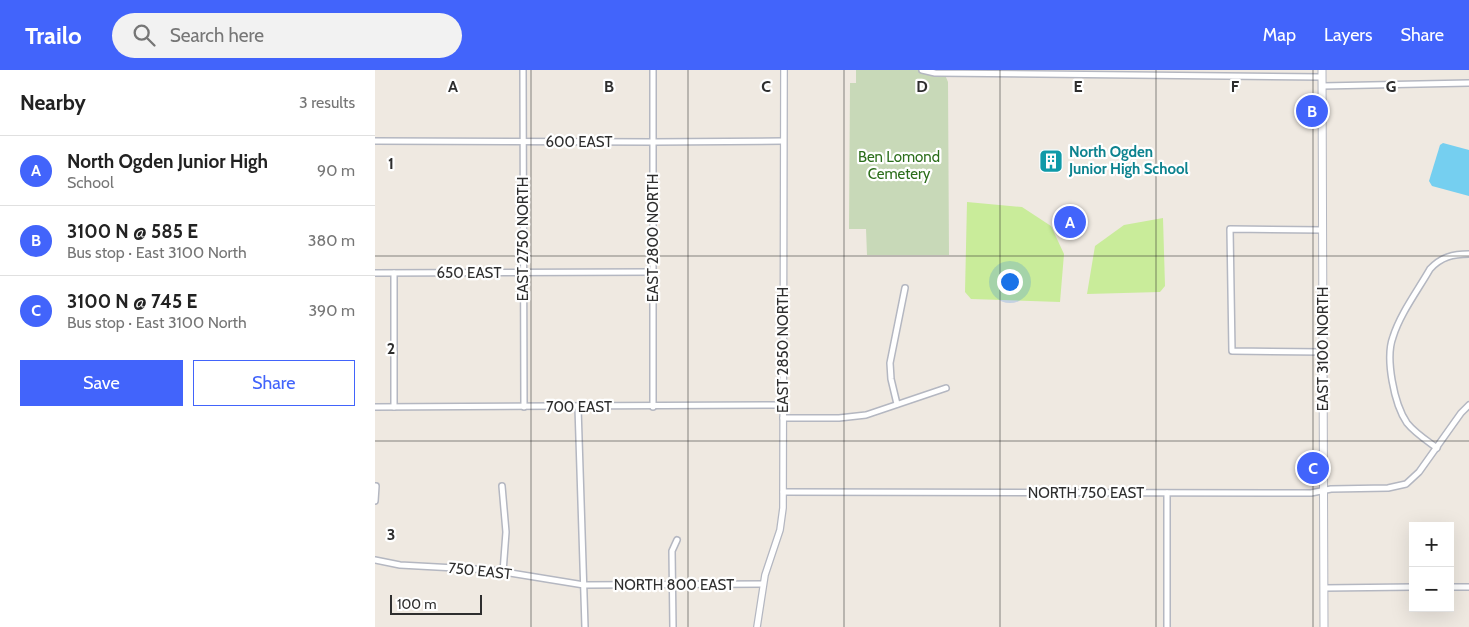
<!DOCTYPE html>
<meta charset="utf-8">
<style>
:root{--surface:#fff;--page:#f2f2f2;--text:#222;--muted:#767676;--line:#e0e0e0;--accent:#4264fb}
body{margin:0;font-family:Cabin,sans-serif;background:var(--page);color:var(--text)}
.controls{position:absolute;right:15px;bottom:15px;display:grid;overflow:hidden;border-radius:0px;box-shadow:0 5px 20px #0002}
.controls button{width:45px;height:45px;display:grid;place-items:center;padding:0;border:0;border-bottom:1px solid var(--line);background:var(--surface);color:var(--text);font:25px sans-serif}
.scale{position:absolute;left:15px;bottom:12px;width:92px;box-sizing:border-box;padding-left:5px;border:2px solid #2e2e2e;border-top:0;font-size:14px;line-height:18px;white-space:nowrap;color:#2e2e2e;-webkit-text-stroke:4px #fff;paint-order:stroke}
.you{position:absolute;left:634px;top:211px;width:18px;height:18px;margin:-12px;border:4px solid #fff;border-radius:50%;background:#1a73e8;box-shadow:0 0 0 8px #1a73e833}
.badge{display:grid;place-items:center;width:32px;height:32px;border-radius:50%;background:var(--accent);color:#fff;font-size:16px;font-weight:700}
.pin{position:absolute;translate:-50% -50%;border:2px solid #fff;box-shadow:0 1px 5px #0006}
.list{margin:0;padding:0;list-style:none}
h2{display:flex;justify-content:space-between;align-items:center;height:65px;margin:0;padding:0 20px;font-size:21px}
h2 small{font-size:16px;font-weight:400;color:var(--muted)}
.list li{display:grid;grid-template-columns:32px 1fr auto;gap:15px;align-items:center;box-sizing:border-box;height:70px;padding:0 20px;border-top:1px solid var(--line)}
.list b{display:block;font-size:19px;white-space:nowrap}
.list p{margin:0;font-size:16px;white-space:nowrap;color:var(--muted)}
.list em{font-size:16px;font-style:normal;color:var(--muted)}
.actions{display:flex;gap:10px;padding:15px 20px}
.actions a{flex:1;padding:11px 0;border:1px solid var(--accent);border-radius:0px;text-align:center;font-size:18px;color:var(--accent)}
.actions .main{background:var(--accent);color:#fff}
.icon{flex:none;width:28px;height:28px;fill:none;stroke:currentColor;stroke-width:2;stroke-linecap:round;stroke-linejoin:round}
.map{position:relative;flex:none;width:1094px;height:557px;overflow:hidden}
header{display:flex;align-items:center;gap:30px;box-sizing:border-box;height:70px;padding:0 25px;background:var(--accent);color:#fff}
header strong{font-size:24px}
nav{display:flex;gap:28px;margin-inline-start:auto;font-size:18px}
.search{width:350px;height:45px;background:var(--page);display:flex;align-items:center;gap:12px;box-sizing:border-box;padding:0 18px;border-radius:28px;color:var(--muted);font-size:19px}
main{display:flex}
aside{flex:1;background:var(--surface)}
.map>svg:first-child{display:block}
.cemetery{fill:#c8d9b8}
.pitch{fill:#c9ec9a}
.water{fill:#75cff0}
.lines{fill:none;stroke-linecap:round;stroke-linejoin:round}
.minor-casing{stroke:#b4b7c1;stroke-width:8}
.tertiary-casing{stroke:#b4b7c1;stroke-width:8}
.secondary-casing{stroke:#b4b7c1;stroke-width:9}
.minor{stroke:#fff;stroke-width:5}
.tertiary{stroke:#fff;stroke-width:5.5}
.secondary{stroke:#fff;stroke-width:7}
.grid{fill:none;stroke:#2e2e2e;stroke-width:1;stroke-opacity:0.55}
.labels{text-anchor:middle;stroke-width:4.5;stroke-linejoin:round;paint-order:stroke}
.street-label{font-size:15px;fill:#2e2e2e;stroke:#fff}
.culture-label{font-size:15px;font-weight:bold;fill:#0d838f;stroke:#fff;text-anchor:start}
.park-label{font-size:15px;fill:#2c6e1b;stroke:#fff}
.grid-label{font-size:16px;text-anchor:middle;font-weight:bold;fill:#2e2e2e;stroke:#fff;stroke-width:4.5;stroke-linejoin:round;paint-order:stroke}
</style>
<header>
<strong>Trailo</strong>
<div class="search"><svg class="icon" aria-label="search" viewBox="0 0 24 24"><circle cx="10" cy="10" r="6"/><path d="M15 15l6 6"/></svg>Search here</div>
<nav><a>Map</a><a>Layers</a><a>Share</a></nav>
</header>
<main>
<aside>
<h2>Nearby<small>3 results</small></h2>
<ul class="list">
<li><span class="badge">A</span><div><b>North Ogden Junior High</b><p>School</p></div><em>90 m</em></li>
<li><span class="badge">B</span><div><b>3100 N @ 585 E</b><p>Bus stop · East 3100 North</p></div><em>380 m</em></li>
<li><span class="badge">C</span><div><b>3100 N @ 745 E</b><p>Bus stop · East 3100 North</p></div><em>390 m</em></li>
</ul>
<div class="actions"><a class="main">Save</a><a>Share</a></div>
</aside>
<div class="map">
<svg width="1094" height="557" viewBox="0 0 1094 557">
<rect width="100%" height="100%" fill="#efe9e1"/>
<path class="cemetery" d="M481,0h87l5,12 1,173h-82l-1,-26h-17l1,-146h6z"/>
<g class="pitch">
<path d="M592,132l55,5 29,19 13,28 -4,48 -89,-3 -6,-7z"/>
<path d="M788,148l2,68 -5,6 -73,2 8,-48 29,-21z"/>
</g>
<path class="water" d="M1068,73l26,7v46l-37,-10 -3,-5 11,-36z"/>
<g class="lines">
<g class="minor-casing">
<g id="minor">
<path d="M148,0l1,337"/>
<path d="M278,0v337"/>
<path d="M547,0l13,3 387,4"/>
<path d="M947,16l147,-3"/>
<path d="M0,71l278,1 130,-1"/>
<path d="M948,160l-93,-1 2,122 91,1"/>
<path d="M0,203l278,-1"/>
<path d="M522,334l-6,-25 -1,-16 15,-75"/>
<path d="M0,337l408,-2"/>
<path d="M19,337v-134"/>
<path d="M203,337l7,220"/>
<path d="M408,348h56l27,-3 80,-27"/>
<path d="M1062,378c-11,-8 -22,-15 -30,-25 -13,-19 -22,-65 -14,-86 7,-23 25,-47 37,-68 11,-12 23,-15 39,-15"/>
<path d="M127,416l4,46 -3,40"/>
<path d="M408,422l528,1 20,-4 57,-1 18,-4 13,-12 42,-59 8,-8"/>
<path d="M0,431l1,-15"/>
<path d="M0,490l25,5 92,5 92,15 179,-1"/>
<path d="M1075,517h19"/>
<path d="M949,518l89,-1"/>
<path d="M298,557l-1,-76 5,-11"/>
<path d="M792,557v-134"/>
</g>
</g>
<g class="tertiary-casing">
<path id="tertiary" d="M382,557l8,-52 15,-45 3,-22 1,-438"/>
</g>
<g class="secondary-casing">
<path id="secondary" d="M947,0l2,557"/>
</g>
<use href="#minor" class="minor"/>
<use href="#tertiary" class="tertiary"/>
<use href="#secondary" class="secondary"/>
</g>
<path class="grid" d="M156,0v557M313,0v557M469,0v557M625,0v557M781,0v557M938,0v557M0,186h1094M0,371h1094"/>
<defs>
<g id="building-square" transform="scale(1.25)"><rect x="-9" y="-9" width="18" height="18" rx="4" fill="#0f9aa8" stroke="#fff"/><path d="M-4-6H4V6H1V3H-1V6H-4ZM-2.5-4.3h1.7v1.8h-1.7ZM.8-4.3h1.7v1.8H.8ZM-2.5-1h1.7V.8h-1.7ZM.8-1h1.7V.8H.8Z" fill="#fff"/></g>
</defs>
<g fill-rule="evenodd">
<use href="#building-square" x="676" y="91"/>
</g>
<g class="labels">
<g class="street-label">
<text x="204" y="77">600 EAST</text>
<text transform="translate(278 168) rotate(-90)" y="5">EAST 2800 NORTH</text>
<text transform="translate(148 169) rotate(-90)" y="5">EAST 2750 NORTH</text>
<text x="94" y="208">650 EAST</text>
<text transform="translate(948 279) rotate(-90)" y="5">EAST 3100 NORTH</text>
<text transform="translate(408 280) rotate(-90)" y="5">EAST 2850 NORTH</text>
<text x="204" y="342">700 EAST</text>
<text x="711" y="428">NORTH 750 EAST</text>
<text transform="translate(105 501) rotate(6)" y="5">750 EAST</text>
<text x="299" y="520">NORTH 800 EAST</text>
</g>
<g class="culture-label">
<text x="694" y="87">North Ogden<tspan x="694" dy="17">Junior High School</tspan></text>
</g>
<g class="park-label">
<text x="524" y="92">Ben Lomond<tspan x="524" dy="17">Cemetery</tspan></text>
</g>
</g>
<g class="grid-label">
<text x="78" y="22">A</text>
<text x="234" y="22">B</text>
<text x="391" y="22">C</text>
<text x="547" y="22">D</text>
<text x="703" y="22">E</text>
<text x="860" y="22">F</text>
<text x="1016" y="22">G</text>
<text x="16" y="99">1</text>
<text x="16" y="284">2</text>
<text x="16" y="470">3</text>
</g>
</svg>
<div class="controls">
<button>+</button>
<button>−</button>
</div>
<div class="scale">100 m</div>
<div class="you"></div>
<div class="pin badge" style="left:695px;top:152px">A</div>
<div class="pin badge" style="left:937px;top:41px">B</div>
<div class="pin badge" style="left:938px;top:398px">C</div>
</div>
</main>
